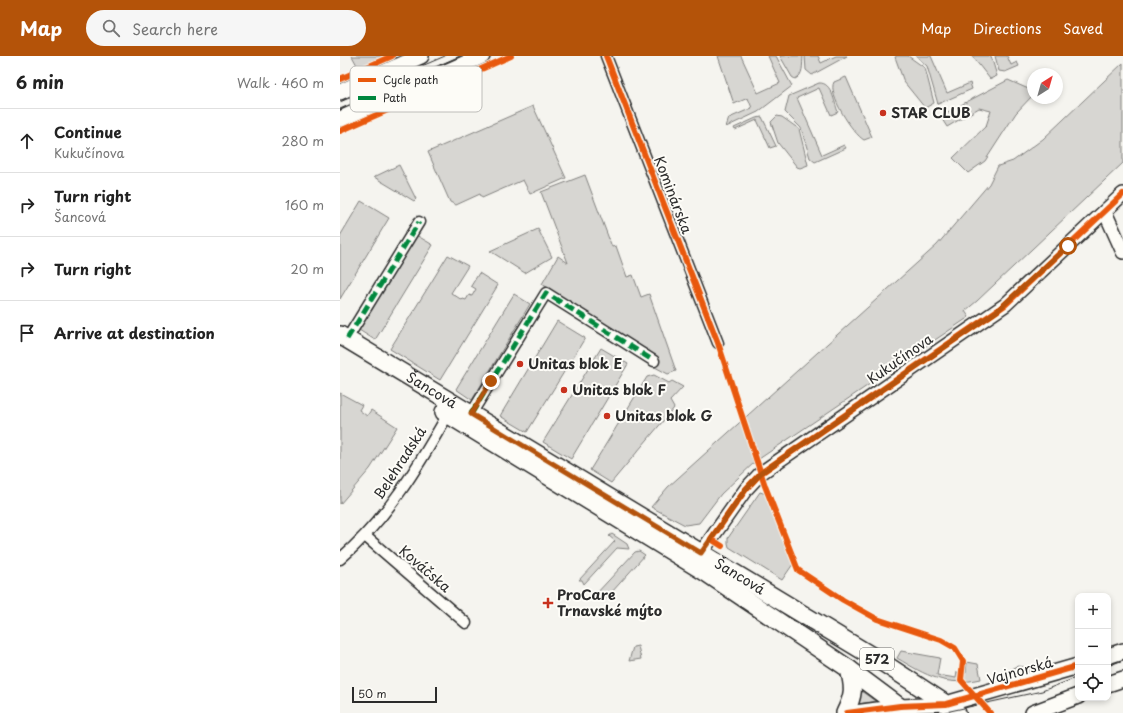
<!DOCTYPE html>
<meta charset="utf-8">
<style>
:root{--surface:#fff;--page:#f6f6f6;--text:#222;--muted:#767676;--line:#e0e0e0;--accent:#b45309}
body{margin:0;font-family:"Playpen Sans",sans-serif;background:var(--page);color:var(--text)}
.controls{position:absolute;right:12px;bottom:12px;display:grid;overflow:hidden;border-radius:8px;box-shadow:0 2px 6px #0003}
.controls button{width:36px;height:36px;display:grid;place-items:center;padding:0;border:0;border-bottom:1px solid var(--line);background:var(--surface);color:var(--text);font:20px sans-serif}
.compass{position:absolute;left:687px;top:12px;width:36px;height:36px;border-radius:50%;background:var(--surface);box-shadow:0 2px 6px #0003;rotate:37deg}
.scale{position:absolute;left:12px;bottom:10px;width:85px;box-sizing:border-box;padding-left:4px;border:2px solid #2b2b2b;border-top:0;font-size:11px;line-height:14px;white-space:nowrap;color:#2b2b2b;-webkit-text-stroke:3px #fdfcf7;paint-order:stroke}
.stop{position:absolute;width:12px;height:12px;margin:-9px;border:3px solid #b45309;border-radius:50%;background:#fff}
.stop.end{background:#b45309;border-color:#fff;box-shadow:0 1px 4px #0008}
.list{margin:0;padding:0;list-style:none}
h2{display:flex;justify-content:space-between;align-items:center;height:52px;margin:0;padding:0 16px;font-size:17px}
h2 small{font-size:13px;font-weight:400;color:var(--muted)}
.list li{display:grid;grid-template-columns:26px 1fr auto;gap:12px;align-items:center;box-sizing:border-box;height:64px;padding:0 16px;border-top:1px solid var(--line)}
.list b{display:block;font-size:15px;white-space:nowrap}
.list p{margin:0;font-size:13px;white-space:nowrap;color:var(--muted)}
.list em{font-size:13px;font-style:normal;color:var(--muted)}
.icon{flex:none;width:22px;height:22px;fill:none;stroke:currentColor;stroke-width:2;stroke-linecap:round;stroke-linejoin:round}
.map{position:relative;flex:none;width:783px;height:657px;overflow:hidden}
header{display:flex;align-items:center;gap:24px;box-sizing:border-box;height:56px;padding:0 20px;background:var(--accent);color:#fff}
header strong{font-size:19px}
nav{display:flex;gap:22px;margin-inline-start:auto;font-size:14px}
.search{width:280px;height:36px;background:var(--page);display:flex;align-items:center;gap:10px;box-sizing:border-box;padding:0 14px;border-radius:22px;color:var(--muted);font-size:15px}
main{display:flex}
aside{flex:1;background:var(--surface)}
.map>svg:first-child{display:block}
.green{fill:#d7d6d2;stroke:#81807e}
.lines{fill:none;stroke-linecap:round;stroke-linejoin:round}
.minor-casing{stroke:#2b2b2b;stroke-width:13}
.tertiary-casing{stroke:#2b2b2b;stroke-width:16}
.secondary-casing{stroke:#2b2b2b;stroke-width:18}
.primary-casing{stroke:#2b2b2b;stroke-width:20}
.minor{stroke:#fdfcf7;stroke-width:10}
.tertiary{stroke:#fdfcf7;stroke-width:13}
.secondary{stroke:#fdfcf7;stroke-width:15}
.primary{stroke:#fdfcf7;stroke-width:17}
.tram{stroke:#2b2b2b;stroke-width:1}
.quiet{stroke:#00873e;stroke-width:5;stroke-dasharray:10 5;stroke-linecap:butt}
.cycleway-casing{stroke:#fdfcf7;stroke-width:8}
.cycleway{stroke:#e8590c;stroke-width:6}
.route{stroke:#b45309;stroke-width:5}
.poi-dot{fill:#c8321e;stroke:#fdfcf7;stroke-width:1.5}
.labels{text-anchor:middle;stroke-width:4;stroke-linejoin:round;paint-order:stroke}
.shield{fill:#fdfcf7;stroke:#6a6a68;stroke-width:1}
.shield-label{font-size:13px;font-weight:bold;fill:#2b2b2b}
.poi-label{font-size:14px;font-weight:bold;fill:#2b2b2b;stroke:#fdfcf7;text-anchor:start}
.street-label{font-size:14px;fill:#2b2b2b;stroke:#fdfcf7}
.key{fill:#fdfcf7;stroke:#bebdba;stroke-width:1}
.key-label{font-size:11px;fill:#2b2b2b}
</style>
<header>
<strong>Map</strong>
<div class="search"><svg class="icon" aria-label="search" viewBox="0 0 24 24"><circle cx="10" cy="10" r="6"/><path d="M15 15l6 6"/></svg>Search here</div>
<nav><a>Map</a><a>Directions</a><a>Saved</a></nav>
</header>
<main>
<aside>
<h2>6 min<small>Walk · 460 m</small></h2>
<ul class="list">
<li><svg class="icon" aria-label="ahead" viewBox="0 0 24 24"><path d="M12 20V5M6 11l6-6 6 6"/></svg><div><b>Continue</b><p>Kukučínova</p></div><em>280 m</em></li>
<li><svg class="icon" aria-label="right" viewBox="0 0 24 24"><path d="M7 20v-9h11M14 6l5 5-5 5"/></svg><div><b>Turn right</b><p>Šancová</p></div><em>160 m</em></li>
<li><svg class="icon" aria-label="right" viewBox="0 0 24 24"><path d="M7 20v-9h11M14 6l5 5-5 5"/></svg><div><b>Turn right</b></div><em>20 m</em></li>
<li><svg class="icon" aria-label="arrive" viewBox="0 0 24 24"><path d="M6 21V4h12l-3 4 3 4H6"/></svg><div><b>Arrive at destination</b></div></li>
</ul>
</aside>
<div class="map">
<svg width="783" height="657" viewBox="0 0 783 657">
<rect width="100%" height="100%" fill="#f5f4ef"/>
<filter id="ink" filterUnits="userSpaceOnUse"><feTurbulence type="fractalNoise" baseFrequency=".025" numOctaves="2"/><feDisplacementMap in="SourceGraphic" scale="8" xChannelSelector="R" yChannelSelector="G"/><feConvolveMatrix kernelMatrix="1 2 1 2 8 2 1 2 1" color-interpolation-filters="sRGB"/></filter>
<g filter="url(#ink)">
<g class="green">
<path d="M12,0h35l-26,11h-3z"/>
<path d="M378,0h23l17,37 22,-10 -12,-27h8l16,30 -34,26 -32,15 3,-9 23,-10 -4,-10 -14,6z"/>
<path d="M440,0h23c-1,9 1,19 -8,23l-3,-2z"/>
<path d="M465,0h13l3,7 15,-7h11l-35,19 -6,-5z"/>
<path d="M557,0h11l17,12 9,35 -9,5 -21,-26 -9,-25z"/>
<path d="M576,0h15l16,37 23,-10 2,6 -34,15 -11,-38z"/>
<path d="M632,0h19l6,20 -7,3z"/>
<path d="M655,0h12l4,9 6,-3 2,4 -14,6 -6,-1z"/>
<path d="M783,7v100l-146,138 -12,10 4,6 -213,144 -35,33 -22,29 -14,2 -34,-18 17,-20 269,-242 52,-61 9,-18 15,-5 30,-22z"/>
<path d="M506,21l26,60 -8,3c-11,-6 -37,-46 -30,-58z"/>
<path d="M668,24l25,11v4l-17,18 -31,48 -17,12 -15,-15 33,-32 5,-15 -12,-3 -32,19 -7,-11z"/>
<path d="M479,27c13,-1 15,19 19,29l-7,3 -12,-27 -22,10 25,57 22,-10 2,3 -31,14 -5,-4 -9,-30 -16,-16 4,-16z"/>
<path d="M193,50l33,72 -36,16 -7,-14 -41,18 -2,-4 -24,11 -6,-3 -22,-50z"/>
<path d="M437,60l5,1 17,12 9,36 -8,3 -3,-1 -19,-24 -7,-21z"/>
<path d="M422,61l14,29 -6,2 -13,-28 -22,10 -1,-2 22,-10z"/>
<path d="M59,109l17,34 -2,2 -40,-24z"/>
<path d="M245,119l27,72 4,-1 11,31 6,-2 8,22 8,-3 27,77 -8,3 -15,-8 3,-5 -14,-14 -100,-63 16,-28 10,7 -27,-71z"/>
<path d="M21,145l28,17 -49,81v-63z"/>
<path d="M198,173l14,28 -27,16 -35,-22z"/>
<path d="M76,179l17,10 -58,95 -16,-10z"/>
<path d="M108,199l20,11 -17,27 11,7 1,-1 3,1 3,-5 3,1 4,-7 -5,-3 8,-13 19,12 -58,95 -50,-31z"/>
<path d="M174,238l16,10 -58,96 -16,-11z"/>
<path d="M217,265l28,17 -58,94 -27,-16z"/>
<path d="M261,292l27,16 -57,95 -28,-17z"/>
<path d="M314,319l15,8 3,-2 11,6 -13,14 4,7 -63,75 -21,-13 57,-93z"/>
<path d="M0,337l22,12 -3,5 8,6 4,-6 26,17 -27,42 -30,35z"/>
<path d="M420,436l6,2 27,70 -11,16 -53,-33 -1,-4v-5z"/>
<path d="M272,478l15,10 2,5 -12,-1 -33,36 -2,-4h-3l36,-39 -6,-5z"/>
<path d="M299,495l6,4 -42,47 -8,-7 40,-43z"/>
<path d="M298,590l3,13 -12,2 4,-14z"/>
<path d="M561,595l39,7 -3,17 19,3 1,-6 9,1 1,-11 11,2 3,15c-35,8 -54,-3 -84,-21z"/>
<path d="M678,610l20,3 -31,6v-4z"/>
<path d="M517,632l18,13 -21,4z"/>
</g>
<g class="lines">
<g class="minor-casing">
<g id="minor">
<path d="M266,0l112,287"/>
<path d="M7,283l72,-117"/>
<path d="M131,358l75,-121 108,68"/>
<path d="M25,480l101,87"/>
<path d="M0,503c47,-40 78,-92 108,-145"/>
</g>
</g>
<g class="tertiary-casing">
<g id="tertiary">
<path d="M765,156l18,40"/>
<path d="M361,497l45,-64 15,-16 244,-168 118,-111"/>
<path d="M507,657l53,-7 46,-2"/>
</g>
</g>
<g class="secondary-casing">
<g id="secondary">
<path d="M0,36l81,-36"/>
<path d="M0,63l142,-63"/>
<path d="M768,600l15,-5"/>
<path d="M768,628l15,-5"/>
<path d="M606,648l132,-38"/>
<path d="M693,657l45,-17"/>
</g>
</g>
<g class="primary-casing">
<g id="primary">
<path id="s1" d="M0,279l545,329 61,40 11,9"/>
<path d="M104,356l261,160 144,97 59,44"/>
<path d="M505,657c9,-18 9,-25 4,-44"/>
</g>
</g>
<use href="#minor" class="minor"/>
<use href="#tertiary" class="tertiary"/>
<use href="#secondary" class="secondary"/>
<use href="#primary" class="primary"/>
<g class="tram">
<path d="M0,46l105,-46"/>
<path d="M0,53l120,-53"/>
<path d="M768,610l15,-6"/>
<path d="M601,657l101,-22 36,-14"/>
</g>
<g class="quiet">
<path d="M7,283l72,-117"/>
<path d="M131,358l75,-121 108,68"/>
</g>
<g class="cycleway-casing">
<g id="cycleway">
<path d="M266,0l112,287 47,143 33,84 45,30 34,19 64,21 14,8 8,13 -2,19 29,33"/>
<path d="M0,23l52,-23"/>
<path d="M0,75l171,-75"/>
<path d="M382,490l-11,-7 35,-50 15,-16 244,-168 118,-111"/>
<path d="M507,657l53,-7 46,-2 132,-38"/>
</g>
</g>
<use href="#cycleway" class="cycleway"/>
</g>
</g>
<g class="lines" filter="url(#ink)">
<path class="route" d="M151,325l-20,33 230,139 45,-64 15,-16 236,-162 71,-65"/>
</g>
<g class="poi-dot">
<circle cx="543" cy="57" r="4"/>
<circle cx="180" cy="308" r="4"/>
<circle cx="224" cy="334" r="4"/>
<circle cx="267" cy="360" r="4"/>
<path d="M206 541h4v4h4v4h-4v4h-4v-4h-4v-4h4z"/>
</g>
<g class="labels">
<rect class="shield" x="520" y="592" width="34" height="22" rx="3"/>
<g class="shield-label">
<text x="537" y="608">572</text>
</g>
<g class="poi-label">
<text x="551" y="62">STAR CLUB</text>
<text x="188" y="313">Unitas blok E</text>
<text x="232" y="339">Unitas blok F</text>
<text x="275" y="365">Unitas blok G</text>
<text x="217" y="544">ProCare<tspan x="217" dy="16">Trnavské mýto</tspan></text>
</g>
<g class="street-label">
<text transform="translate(333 139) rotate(69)" y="5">Kominárska</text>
<text transform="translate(560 303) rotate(-35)" y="5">Kukučínova</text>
<text dy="5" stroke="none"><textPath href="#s1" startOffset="107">Šancová</textPath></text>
<text transform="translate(60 407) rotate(-57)" y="5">Belehradská</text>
<text transform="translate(85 513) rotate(41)" y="5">Kováčska</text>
<text dy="5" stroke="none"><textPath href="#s1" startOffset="467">Šancová</textPath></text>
<text transform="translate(680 615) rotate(-16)" y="5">Vajnorská</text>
</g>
</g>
<rect x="10" y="10" width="132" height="46" rx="6" class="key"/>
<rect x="18" y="22" width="18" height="4" fill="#e8590c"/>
<rect x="18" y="40" width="18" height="4" fill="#00873e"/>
<g class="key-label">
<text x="43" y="28">Cycle path</text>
<text x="43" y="46">Path</text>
</g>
</svg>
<div class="controls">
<button>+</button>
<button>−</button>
<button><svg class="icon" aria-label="locate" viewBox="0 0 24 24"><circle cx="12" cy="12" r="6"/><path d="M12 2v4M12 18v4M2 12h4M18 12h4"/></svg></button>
</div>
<svg class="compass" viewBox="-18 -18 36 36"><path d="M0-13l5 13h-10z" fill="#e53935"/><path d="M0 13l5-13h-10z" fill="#767676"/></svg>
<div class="scale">50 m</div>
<div class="stop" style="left:728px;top:190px"></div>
<div class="stop end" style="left:151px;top:325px"></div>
</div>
</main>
